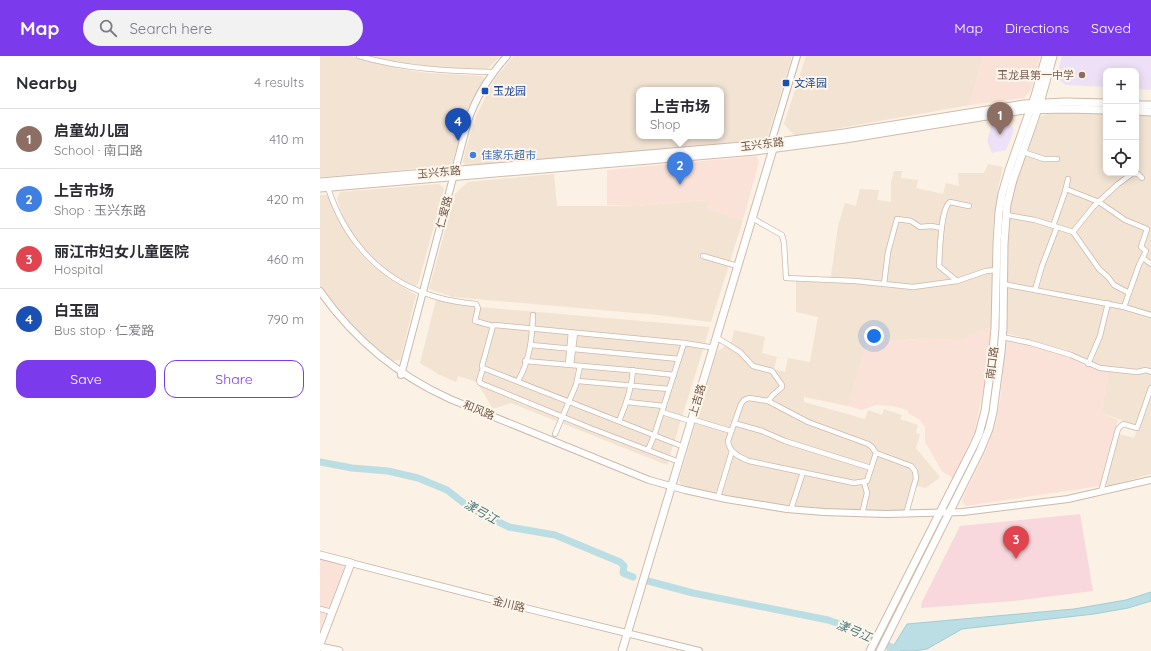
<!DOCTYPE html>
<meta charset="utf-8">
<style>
:root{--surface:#fff;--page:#f2f2f3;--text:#2b2b33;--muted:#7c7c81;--line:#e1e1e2;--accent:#7c3aed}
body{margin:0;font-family:Quicksand,"Noto Sans SC",sans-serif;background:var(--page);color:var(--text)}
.controls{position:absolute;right:12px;top:12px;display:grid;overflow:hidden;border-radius:8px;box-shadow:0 2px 10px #0003}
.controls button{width:36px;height:36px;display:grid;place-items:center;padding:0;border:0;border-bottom:1px solid var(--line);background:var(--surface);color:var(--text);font:20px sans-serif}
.you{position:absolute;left:554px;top:280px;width:14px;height:14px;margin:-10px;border:3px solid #fff;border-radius:50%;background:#1a73e8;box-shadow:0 0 0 6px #1a73e833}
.badge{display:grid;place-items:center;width:26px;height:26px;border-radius:50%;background:var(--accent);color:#fff;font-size:13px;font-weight:700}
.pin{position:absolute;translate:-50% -33px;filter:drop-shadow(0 1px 2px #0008)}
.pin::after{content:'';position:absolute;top:21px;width:14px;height:12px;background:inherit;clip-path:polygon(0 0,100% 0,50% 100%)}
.popup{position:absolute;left:316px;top:31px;width:88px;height:52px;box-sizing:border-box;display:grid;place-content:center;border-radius:8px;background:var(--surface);filter:drop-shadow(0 1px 3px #0005);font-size:13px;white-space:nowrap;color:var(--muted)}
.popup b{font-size:15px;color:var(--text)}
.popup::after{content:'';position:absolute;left:50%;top:100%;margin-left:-8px;border:8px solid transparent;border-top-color:var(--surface)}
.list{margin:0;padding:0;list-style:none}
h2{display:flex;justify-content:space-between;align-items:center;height:52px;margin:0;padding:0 16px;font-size:17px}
h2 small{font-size:13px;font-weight:400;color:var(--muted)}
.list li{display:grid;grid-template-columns:26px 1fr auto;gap:12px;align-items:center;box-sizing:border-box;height:60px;padding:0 16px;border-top:1px solid var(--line)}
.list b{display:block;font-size:15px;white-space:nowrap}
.list p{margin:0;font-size:13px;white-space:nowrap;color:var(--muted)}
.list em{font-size:13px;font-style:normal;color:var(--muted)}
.actions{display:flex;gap:8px;padding:12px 16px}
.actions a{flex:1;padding:9px 0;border:1px solid var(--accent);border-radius:12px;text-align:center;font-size:14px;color:var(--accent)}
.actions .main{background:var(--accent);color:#fff}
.icon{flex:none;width:22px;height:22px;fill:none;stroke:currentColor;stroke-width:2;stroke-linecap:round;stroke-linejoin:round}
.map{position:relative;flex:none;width:831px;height:595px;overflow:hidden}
header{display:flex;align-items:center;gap:24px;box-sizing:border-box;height:56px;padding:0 20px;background:var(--accent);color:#fff}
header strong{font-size:19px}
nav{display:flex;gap:22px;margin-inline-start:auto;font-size:14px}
.search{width:280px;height:36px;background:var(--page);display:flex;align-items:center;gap:10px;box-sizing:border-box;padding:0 14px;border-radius:22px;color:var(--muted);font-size:15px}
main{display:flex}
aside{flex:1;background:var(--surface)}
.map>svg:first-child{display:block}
.residential{fill:#f2e3d3;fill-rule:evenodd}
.commercial{fill:#fbe2d8}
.education{fill:#eee1f7}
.medical{fill:#f8d8dc}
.water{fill:#badee3;stroke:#a1cdd4}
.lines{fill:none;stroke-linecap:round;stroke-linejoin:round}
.river{stroke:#badee3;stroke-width:7}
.minor-casing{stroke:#ccb9ab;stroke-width:6}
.tertiary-casing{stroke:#ccb9ab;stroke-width:8}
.secondary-casing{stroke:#d0bbac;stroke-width:9}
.minor{stroke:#fff;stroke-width:4.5}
.tertiary{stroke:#fff;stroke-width:6}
.secondary{stroke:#fff;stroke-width:7}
.education-dot{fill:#8d6e63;stroke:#fef6ea;stroke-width:1.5}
.transit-dot{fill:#1a4fb4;stroke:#fef6ea;stroke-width:1.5}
.shop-dot{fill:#3f7fe0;stroke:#fef6ea;stroke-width:1.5}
.labels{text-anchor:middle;stroke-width:4;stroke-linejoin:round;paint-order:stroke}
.education-label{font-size:11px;fill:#785e54;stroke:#fef6ea;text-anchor:end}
.transit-label{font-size:11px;fill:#164399;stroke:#fef6ea;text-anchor:start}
.street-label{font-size:11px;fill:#72584b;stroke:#fef6ea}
.shop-label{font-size:11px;fill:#366cbe;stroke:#fef6ea;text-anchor:start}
.water-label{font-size:12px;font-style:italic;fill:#43757d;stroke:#fef6ea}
</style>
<header>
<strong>Map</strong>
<div class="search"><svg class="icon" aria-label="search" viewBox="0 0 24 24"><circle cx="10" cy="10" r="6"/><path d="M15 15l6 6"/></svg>Search here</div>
<nav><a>Map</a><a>Directions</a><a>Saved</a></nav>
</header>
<main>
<aside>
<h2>Nearby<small>4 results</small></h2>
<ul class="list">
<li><span class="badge" style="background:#8d6e63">1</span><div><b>启童幼儿园</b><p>School · 南口路</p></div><em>410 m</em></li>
<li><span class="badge" style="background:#3f7fe0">2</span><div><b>上吉市场</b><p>Shop · 玉兴东路</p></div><em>420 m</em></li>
<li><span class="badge" style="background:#e0444e">3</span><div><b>丽江市妇女儿童医院</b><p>Hospital</p></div><em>460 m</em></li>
<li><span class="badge" style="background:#1a4fb4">4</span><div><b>白玉园</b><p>Bus stop · 仁爱路</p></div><em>790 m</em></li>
</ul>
<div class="actions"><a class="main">Save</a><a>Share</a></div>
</aside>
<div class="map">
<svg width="831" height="595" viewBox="0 0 831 595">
<rect width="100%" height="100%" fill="#fbf1e4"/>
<g class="residential">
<path d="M0,0h30l44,12 33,5 55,3 4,4 -16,28 -19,57 -91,9 -40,3z"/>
<path d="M49,0h132l-14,13 -61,-2 -28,-4z"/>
<path d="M194,0h278l-25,83 -5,2 -296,25 -3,-4 2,-10 12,-38 19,-37zM319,34h82v46h-82z"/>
<path d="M486,0h177l-13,49 -175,31 -11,-12z"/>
<path d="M729,57l57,1v59h30v-57h15v270h-1l-14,39 -35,-12 8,-45 -14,-2 -29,-16 -60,-17 1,-105 2,-19 7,-26 24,-66z"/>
<path d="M668,108l15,3 -5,21 -5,40 -2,100 -8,1 -23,12 -34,-3 -31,3 -27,-1 -20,66 -44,-9v5l61,17 3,-9 14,5 2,-6 18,6 -2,4 18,6 -2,8 4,1 -4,14 24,29 -14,11 -10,-2 -7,25 -71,-1 -39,-4 -47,-6 -59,-12 -12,-3 -2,-5 38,-128 15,-11 2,-11 31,7 -3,16 15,4 -3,12 11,3 3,-14 22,4 8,-45 -22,-5v-31l34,2 8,-57 7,-23 11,3 4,-17 19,1 -2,10 14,2v-20l3,-11h8l-1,7 17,2 -2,8 27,6 3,-11 13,3 -1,-13h26z"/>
<path d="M234,118l3,32h79l73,-6 -2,9 36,11 -32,102 -53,-7 -205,-18 -24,-8 26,-95 13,-12z"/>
<path d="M119,128l5,5 -26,95 -3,2 -15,-8 -14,-9 -19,-17 -16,-21 -8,-15 -6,-17 3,-7z"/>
<path d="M0,139h7l19,39 10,15 12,13 21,17 27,16 -16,65 -10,1 -10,-8 -27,-26 -33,-41z"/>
<path d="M116,244l41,7 1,12 1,-12 231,20 -43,138 -156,-62 -18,6 -16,-27 -19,-6 -2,6 -16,-7 -20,-12z"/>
<path d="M831,339v79l-43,12 -2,-3 13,-49 15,4z"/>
</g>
<g class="commercial">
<path d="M663,0h57l-9,34 -7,8 -54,7z"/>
<path d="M436,100l3,6 -16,58 -37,-11 3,-9 -73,6 -29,-1v-35z"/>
<path d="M671,272l-6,53 -10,49 -22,48 -11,-7 -17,-29v-15l-6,-8 -10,-5 -2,-4 -14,-4 -17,-1 -14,5 -14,-4 20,-66 27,1 31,-3 34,2 23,-11z"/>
<path d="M686,283l26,5 42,15 10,6 25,7 -8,41 17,7 -18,66 -134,20 -4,-4 2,-7 22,-44 9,-25 5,-25z"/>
<path d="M0,502l25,8 -25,64z"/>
</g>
<g class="education">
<path d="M742,0h89v34l-15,-1v-18h-30v16l-40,-2 -10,-7z"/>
<path d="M686,63l8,11 -8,20 -14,3 -5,-12 4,-13 -1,-7z"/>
</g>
<path class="medical" d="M760,458l13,77 -79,10 -93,7 1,-6 38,-76z"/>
<path class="water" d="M831,536v9l-23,7 -34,6 -132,15 -35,20 -14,2 -26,-1 4,-6 3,1 13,-21 167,-15 52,-9z"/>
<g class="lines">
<g class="river">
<path d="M0,406l32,6 36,3 30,7 29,12 23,18 39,19 46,8 65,27 4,4 -1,7 10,4"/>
<path d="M328,525l45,12 135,27 26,9 43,21"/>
</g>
<g class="minor-casing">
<g id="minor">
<path d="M39,0c45,13 88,15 135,16"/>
<path d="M703,96l21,7h13"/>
<path d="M8,132c18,55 55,95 112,110 11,3 24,5 36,6l2,4 -3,13 18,5"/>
<path d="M686,159l29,5 38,12"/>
<path d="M432,162l30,17 2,8 2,35 69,3 58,6 44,-6 29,-10 10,-1"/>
<path d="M733,170l12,-34 3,-13"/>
<path d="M383,200l31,9"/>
<path d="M823,202l8,6"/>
<path d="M637,225l-18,-15c1,-13 1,-57 11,-64l19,4"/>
<path d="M564,228l4,-32 9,-33 14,2 9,6 11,-1 11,2"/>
<path d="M683,228l121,23 15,-42 7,-14 -5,-4 6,-18 -22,-9 -26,-18 -33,-13"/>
<path d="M715,234l7,-24 15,-39"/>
<path d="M809,237l-15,-8 -6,-8 -9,-8 -26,-37 20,-25 25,-23 15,-11 5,1 4,4"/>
<path d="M804,251l27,8"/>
<path d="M396,281l24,15 13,14 19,5 10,14v2l-10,9 -4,5"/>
<path d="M682,281l29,6 40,12 29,13 37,4 9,-2 5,2"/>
<path d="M211,289l148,14"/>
<path d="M205,305l103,9 46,5"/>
<path d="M248,308l3,-32"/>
<path d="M768,308l12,-28 8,-33"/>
<path d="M251,309l4,-32"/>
<path d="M163,312l196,77"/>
<path d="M198,325c12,-21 14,-43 15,-66"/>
<path d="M258,325l91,8"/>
<path d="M307,346l37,4"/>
<path d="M342,356l25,8"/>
<path d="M371,363l40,12"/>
<path d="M299,365c7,-16 13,-34 14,-51"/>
<path d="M414,367l28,8 23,10 86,27"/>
<path d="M235,378l21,-49 4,-19"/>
<path d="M328,394l6,-14 30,-93"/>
<path d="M556,397l-9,28 -13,2 -105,-22c-10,-4 -20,-9 -21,-20l13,-37 3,-4 5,-2 19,3 40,21 60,22 4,3 4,6 35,13 4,5 1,7 -10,36"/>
<path d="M354,404l-84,-32 -110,-45 -1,-2 4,-13 -1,-2 11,-40 2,-1 189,18 25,4"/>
<path d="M781,436l17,-63 5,-5 14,4 14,-40"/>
<path d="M398,441l14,-46"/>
<path d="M471,453l12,-37"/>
<path d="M542,458l5,-21 -3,-11"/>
<path d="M0,553l12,3"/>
</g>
</g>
<g class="tertiary-casing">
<g id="tertiary">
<path d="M450,90l27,-90"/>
<path d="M0,235c33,47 77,84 130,108l199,81 36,10 41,9 61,10 37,3 62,2 77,-2 105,-13 83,-19"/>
<path d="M81,319l67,-254c8,-24 22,-46 39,-65"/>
<path d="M31,507l166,43 182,45"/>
</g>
</g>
<g class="secondary-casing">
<g id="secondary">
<path d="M816,49h15"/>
<path d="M816,55l15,1"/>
<path d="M0,126l434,-37 90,-12 180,-29 42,-2 40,1"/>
<path d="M0,132l435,-37 90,-12 179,-29 42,-1 40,1"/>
<path d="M0,499l31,8 -31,81"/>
<path d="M0,591l19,4"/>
<path d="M302,595l151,-502"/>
<path d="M550,595l103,-204 6,-13 6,-23 8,-60 2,-23 2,-85 2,-31 3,-18 7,-24 26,-74 11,-40"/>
<path d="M560,595l100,-200 9,-22 4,-17 8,-60 2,-24 1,-84 3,-40 6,-24 27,-77 13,-47"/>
</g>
</g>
<use href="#minor" class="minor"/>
<use href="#tertiary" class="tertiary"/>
<use href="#secondary" class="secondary"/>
</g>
<circle class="education-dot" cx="762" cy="19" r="4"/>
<g class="transit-dot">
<rect x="462" y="23" width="8" height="8" rx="2"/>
<rect x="161" y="31" width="8" height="8" rx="2"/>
</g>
<circle class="shop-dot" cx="153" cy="99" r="4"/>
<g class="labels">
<g class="education-label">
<text x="754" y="23">玉龙县第一中学</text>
</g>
<g class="transit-label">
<text x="474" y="31">文泽园</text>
<text x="173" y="39">玉龙园</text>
</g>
<g class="street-label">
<text transform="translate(442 88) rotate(-7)" y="4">玉兴东路</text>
<text transform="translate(119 116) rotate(-5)" y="4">玉兴东路</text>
<text transform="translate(124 156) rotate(-75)" y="4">仁爱路</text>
<text transform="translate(672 307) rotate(-83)" y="4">南口路</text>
<text transform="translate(377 344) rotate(-73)" y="4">上吉路</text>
<text transform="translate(159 354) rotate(22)" y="4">和风路</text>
<text transform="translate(189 548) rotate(14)" y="4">金川路</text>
</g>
<g class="shop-label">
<text x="161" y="103">佳家乐超市</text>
</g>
<g class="water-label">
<text transform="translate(161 456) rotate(29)" y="4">漾弓江</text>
<text transform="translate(534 575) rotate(23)" y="4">漾弓江</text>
</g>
</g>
</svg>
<div class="controls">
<button>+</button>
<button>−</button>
<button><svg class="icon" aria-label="locate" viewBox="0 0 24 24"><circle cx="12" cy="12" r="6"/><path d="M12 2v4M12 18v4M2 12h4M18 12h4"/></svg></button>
</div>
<div class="you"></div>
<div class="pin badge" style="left:680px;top:79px;background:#8d6e63">1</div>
<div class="pin badge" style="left:360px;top:129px;background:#3f7fe0">2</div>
<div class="popup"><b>上吉市场</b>Shop</div>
<div class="pin badge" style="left:696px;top:503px;background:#e0444e">3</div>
<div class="pin badge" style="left:138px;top:85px;background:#1a4fb4">4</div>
</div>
</main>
